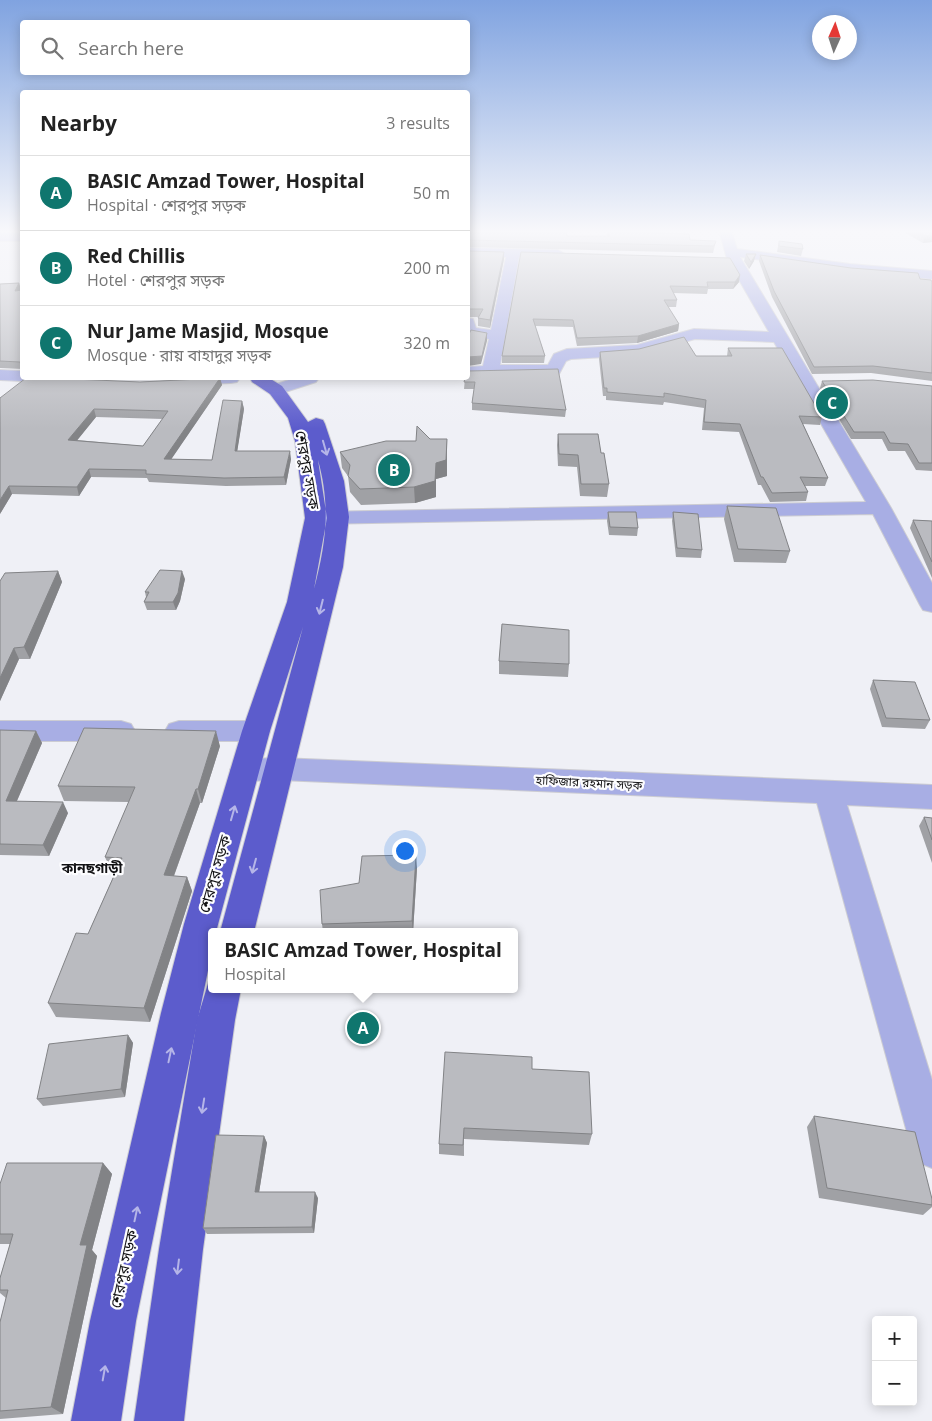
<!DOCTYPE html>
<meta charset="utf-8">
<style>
:root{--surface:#fff;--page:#f2f2f2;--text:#222;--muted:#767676;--line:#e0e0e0;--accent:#0f766e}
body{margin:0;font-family:"Open Sans","Noto Sans Bengali",sans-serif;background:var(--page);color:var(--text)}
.controls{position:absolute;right:15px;bottom:15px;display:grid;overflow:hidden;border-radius:5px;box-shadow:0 2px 12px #0003}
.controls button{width:45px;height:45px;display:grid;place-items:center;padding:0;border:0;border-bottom:1px solid var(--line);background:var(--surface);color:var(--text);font:25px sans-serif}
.compass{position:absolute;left:812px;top:15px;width:45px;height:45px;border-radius:50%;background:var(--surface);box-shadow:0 2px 12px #0003;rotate:3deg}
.you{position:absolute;left:404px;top:850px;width:18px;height:18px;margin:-12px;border:4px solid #fff;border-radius:50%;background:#1a73e8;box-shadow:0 0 0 8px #1a73e833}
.badge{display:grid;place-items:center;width:32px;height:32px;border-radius:50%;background:var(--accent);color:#fff;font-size:16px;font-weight:700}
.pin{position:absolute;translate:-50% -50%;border:2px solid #fff;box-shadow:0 1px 5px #0006}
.popup{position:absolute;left:208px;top:928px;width:310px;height:65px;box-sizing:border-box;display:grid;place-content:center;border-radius:5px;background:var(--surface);filter:drop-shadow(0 1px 4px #0005);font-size:16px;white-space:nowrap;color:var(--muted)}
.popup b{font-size:19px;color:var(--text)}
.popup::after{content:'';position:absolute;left:50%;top:100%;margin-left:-10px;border:10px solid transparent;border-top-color:var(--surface)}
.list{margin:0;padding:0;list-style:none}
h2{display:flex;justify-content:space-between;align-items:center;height:65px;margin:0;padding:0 20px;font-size:21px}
h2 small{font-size:16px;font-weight:400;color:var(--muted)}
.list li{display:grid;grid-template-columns:32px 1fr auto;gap:15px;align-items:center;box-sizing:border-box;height:75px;padding:0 20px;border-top:1px solid var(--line)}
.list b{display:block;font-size:19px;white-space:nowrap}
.list p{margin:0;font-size:16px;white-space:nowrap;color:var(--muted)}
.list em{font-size:16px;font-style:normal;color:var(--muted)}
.icon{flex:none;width:28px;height:28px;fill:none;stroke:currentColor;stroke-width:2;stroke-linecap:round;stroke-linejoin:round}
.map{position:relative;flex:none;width:932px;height:1421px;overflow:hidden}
.search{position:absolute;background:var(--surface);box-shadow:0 2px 12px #0003;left:20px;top:20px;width:450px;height:55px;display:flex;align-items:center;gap:12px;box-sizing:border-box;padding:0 18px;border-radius:5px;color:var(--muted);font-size:19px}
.panel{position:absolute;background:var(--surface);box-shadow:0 2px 12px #0003;left:20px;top:90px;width:450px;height:290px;border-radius:5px}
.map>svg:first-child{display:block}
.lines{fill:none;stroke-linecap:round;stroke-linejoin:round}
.minor-casing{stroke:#ccccd2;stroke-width:2}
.highway-casing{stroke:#ccccd2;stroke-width:2}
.minor{fill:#a8aee4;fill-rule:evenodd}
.highway{fill:#5c5ccc;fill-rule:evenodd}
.wall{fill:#a0a1a5;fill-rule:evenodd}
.shaded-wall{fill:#828386}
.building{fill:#babbc0;stroke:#828386;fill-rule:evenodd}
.oneway{stroke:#b5b5e8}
.labels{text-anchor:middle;stroke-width:4.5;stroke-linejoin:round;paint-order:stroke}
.street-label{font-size:12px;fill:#121214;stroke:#fdfdff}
.neighbourhood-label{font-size:14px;font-weight:bold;fill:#121214;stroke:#fdfdff}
.near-street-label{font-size:15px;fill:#121214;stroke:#fdfdff}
</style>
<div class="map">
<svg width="932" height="1421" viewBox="0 0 932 1421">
<rect width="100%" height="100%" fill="#eff0f6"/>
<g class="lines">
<g class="minor-casing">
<g id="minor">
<path d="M719,230h12l6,19 113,15 82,7v8l-82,-7 -110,-15 151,251 41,75v29l-9,-2 -3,-5 -47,-91 -557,10 -8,-1 -3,-5 3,-5 8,-1 550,-10 -92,-160 -79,-3 -57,16 -67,4 -5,2 -7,13 -6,1 -85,2v-10l15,-1 6,-27 -21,-3v-18l5,1 3,9 15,2 15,-73 -38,-1v-8l90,2 7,4 -7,4 -39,-1 -19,108h48l6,-11 13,-5 70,-4 57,-16 75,3 -42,-73z"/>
<rect x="0" y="233" width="22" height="8"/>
<path d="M0,370l22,1v7h8l-8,3 -22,-1z"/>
<path d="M177,378h63l-3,4 -6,1 -47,2 -6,-1 -3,-4z"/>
<path d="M295,378h24l-3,4 -40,13 -6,-1 -3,-4 3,-4z"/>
<path d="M0,721h121l10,3 4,7 -4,7 -10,3h-121z"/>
<path d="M179,721h77l10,3 4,7 -4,7 -10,3h-77l-10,-3 -4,-7 4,-7z"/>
<path d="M280,758l652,27v24l-85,-4 85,275v88l-15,-6 -6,-15 -94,-344 -537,-23 -35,1 -10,-3 -5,-8 5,-8 10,-3z"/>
</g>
</g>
<g class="highway-casing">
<g id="highway">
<path d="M250,378h19l13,8 26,36 8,-4 7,2 2,4 19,57 5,36 -6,50 -89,365h-34l83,-305 -33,104 -54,201h-4v19l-76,370 -15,100h-50l19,-100 71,-308 23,-89 58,-193 45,-129 18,-84 -10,-77 -7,-23 -18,-24 -18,-12zM318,460c13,46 8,84 -4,129l13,-71z"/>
<path d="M210,977l2,12h29l-6,31 -32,229 -19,172h-50l25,-172 38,-229z"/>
</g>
</g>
<use href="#minor" class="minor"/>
<use href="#highway" class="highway"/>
</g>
<g class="wall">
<path d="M0,230h22v2v-1l-22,1z"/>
<path d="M468,230l99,6h40v-5l83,9 26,1 -3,12 -245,-6z"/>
<path d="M900,230h32v12l-9,1z"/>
<path d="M779,241l24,8 -2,7 -24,-4z"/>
<path d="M468,247v4l36,8 -14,69 -12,-2v-8l1,-1h-11z"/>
<path d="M521,252l218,30 -6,7h-25l-1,5 -34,-1 4,7 -1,7h-8l11,17 -1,7 -41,12 -60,3 -4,-19 -38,-1 10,30 -1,7h-42v-7z"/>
<path d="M746,254l8,7 -5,8 -5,-8z"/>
<path d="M760,255l172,27v99l-61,-8 -59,1 -40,-77 -13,-36z"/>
<path d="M19,283l2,7h1v80v-1l-22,-1v-84z"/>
<path d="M728,348l94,69 -2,8 -17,-1 25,54 -3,8h-20l3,6 -2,9 -36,1 -9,-17h-3l-19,-53 -37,-2 2,-22 -40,-6 -1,3 -57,-5v-4h-3l-4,-37 1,-7 96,4h31z"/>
<path d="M26,378l114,4 80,-4 2,7 -51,74 41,1 30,-59 2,8 -7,42 54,8 -5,26 -60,1 -77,-4 -2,-4 -56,-1 -12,19 -67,-2 -12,20zM96,417l67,2 -20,27 -66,-6z"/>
<path d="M465,378l101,32 -1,7 -93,-7v-7l2,-14h-10z"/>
<path d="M822,381l110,5v85l-16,-1 -11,-19h-17l-6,-12h-31l-31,-51z"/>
<path d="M558,434l43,19 8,31 -2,13 -27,-1 -3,-29 -19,-1 -1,-21z"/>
<path d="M430,439h17v37l-11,3v18l-21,6 -54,2 -11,-13 -2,-16 -6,-8 -2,-16z"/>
<path d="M727,506l63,45 -4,12 -52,-1 -10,-43z"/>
<path d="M608,512l30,16 -1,8 -28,-1 -2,-14z"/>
<path d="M673,512l29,38 -1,8 -25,-1 -4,-36z"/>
<path d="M913,520l19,1v57l-22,-50z"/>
<path d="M58,571l4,11 -32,77h-11l-19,42v-120z"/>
<path d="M185,579l-5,22 -4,9h-29l-3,-8 2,-5 -1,-5z"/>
<path d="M499,661l70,3 -1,13 -69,-3z"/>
<path d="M873,680l57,40 -5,9 -43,-2 -12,-38z"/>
<path d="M0,730l36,1 6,12 -25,58 51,12 -19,43 -49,-1z"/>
<path d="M220,746l-18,57h-2l-26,73 13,1 5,14 -42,131 -94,-5 -8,-14 40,-69 28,-63h-5l-6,-14 24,-55 -65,-1 -6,-15z"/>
<path d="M924,817l8,1v45l-13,-37z"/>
<path d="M417,868l-4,64h-90l-1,-8 37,-41z"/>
<path d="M128,1035l5,8 -8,54 -82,9 -6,-7z"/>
<path d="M532,1069l60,65 -3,11 -125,-6v17l-25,-2v-10z"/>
<path d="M814,1116l118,83v8l-9,8 -104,-17 -12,-71z"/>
<path d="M264,1136l3,7 -8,49 59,6 -4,35 -107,1 -4,-6z"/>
<path d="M103,1163l9,11 -20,76 5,6 -34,158 -63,5v-97l6,-24 -6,-5v-15l10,-34h-10v-60z"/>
</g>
<g class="shaded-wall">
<path d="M932,235v7l-9,1 2,-7z"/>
<path d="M504,252v7l-14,69v-8z"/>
<path d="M756,254l-2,7 -5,8 2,-7z"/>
<path d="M740,275l-1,7 -6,7 2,-7z"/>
<path d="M19,283l2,7 -4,7 -2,-6z"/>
<path d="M679,324l-1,7 -41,12 1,-7z"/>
<path d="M487,333v8l-6,23 -13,2v-9z"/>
<path d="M220,378l2,7 -56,82 -2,-8z"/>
<path d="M242,401l2,8 -8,50 -1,-8z"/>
<path d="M94,409l2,8 -25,31 -3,-8z"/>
<path d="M447,439v37l-11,3v18l-21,6 -1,-16 22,-24z"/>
<path d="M290,451l1,8 -5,26 -2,-8z"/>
<path d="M89,469l2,8 -12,19 -2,-9z"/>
<path d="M9,486l3,8 -12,20v-14z"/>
<path d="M58,571l4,11 -32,77 -6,-12z"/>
<path d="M182,571l3,8 -5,22 -4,9 -3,-8z"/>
<path d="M14,648l5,11 -19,42v-23z"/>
<path d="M36,731l6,12 -30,69 -6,-11z"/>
<path d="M216,731l4,15 -18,57 -4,-14z"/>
<path d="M196,789l4,14 -31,86 -5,-14z"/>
<path d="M63,802l5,11 -19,43 -6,-11z"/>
<path d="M416,855l1,13 -4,64 -1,-11z"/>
<path d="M187,877l5,14 -42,131 -6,-14z"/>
<path d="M128,1035l5,8 -8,54 -4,-8z"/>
<path d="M264,1136l3,7 -9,56 -3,-7z"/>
<path d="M103,1163l9,11 -20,76 5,6 -34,158 -12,-7 29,-162z"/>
<path d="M315,1192l3,6 -4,35 -2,-6z"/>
</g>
<g class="building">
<path d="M468,230h98l1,6h43l-3,-5 82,3 1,6 26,1 -2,5 -246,-6z"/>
<path d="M915,230h17v5l-7,1z"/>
<path d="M779,241l23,3 1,5 -24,-3z"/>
<path d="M468,247v4l36,1 -14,68 -12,-2 5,-9h-15z"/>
<path d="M521,252l209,6 10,17 -5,7h-28l1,5 -38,-1 7,14h-13l15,24 -41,12 -61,2 -4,-18 -40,-1 12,37h-43z"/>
<path d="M746,254h10l-5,8z"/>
<path d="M760,255l91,13 67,5 2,6 11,1 1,2v91l-59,-7 -59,1 -40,-76z"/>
<path d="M19,283l-4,8 7,-1v76h-1l-1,-4 -20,-1v-77z"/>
<path d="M471,330l16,3 -5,23 -14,1v-21z"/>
<path d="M684,337l12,19h36l-4,-8h54l40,69 -23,-1 29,62 -28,-1 8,15 -36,1 -9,-16h-2l-21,-53 -36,-2 2,-22 -42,-7v4l-57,-5v-4h-3l-4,-36 39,-3z"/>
<path d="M558,369l8,41 -94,-7 3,-21h-11l1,-4h3v-7z"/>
<path d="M26,378h25l89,4 80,-4 -56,81 48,1 11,-60 19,1 -7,50h55l-6,26 -60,1 -78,-4v-4l-57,-1 -12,18 -68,-1 -9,14v-102zM94,409l74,2 -25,35 -75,-6z"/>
<path d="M873,380l59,6v77h-13l-11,-19 -18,-1 -6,-11h-30l-32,-51z"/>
<path d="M417,426l13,13h17l-1,21 -10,3 -1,18 -21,6 -54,2 -12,-13 2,-11 -10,-13 46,-11h30z"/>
<path d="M558,434h40l3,19h3l5,31h-28l-3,-29 -19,-1z"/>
<path d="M727,506l49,2 14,43 -52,-2z"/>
<path d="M608,512h28l2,16 -28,-1z"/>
<path d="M673,512l25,2 4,36 -25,-2z"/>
<path d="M913,520l19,1v41z"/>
<path d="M160,570l22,1 -4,22 -5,9h-29l5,-10h-4z"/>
<path d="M58,571l-34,76 -10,1 -14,30v-97l5,-8z"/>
<path d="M502,624l67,6v34l-70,-3z"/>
<path d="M873,680l42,2 15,38 -44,-2z"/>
<path d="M84,728l132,3 -18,58h-2l-32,86 23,2 -43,131 -96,-5 28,-70 12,1 34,-76 -17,-1 30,-70 -77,-1z"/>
<path d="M0,730l36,1 -30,70 57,1 -20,43 -43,-1z"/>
<path d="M924,817l8,1v22z"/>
<path d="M416,855l-4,66 -90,3 -2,-34 39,-7 3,-27z"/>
<path d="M128,1035l-7,54 -84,10 12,-55z"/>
<path d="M445,1052l87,5v12l57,3 3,62 -128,-6 -1,17 -24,-1z"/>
<path d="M814,1116l101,16 17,67v6l-105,-17z"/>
<path d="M216,1135l48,1 -9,56h60l-3,35 -109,1z"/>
<path d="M7,1163h96l-23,82h7l-36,162 -51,4v-89l8,-32h-8v-12l13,-44h-13v-50z"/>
</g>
<defs><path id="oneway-shaft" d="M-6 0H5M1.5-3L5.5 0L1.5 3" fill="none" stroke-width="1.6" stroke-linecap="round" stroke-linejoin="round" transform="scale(1.25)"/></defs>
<g class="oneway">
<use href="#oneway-shaft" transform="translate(325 448) rotate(74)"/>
<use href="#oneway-shaft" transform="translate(321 607) rotate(104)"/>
<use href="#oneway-shaft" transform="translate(233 813) rotate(-74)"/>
<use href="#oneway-shaft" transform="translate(254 866) rotate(105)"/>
<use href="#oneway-shaft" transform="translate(170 1055) rotate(-78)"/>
<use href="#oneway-shaft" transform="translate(203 1106) rotate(99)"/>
<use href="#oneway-shaft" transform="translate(136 1214) rotate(-78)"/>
<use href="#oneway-shaft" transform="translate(178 1267) rotate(97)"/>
<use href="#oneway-shaft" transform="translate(104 1373) rotate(-80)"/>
</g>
<linearGradient id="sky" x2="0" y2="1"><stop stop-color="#80a3e0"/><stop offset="0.54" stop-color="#f8f8fb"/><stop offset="1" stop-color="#f8f8fb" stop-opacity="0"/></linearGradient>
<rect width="932" height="429" fill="url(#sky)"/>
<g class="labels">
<g class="street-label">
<text transform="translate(589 783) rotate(3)" y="4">হাফিজার রহমান সড়ক</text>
</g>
<g class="neighbourhood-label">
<text x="92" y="873">কানছগাড়ী</text>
</g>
<g class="near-street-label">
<text transform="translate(307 470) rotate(80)" y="5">শেরপুর সড়ক</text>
<text transform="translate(215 874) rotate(-74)" y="5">শেরপুর সড়ক</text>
<text transform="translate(124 1269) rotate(-78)" y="5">শেরপুর সড়ক</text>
</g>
</g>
</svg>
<div class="controls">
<button>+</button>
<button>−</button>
</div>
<svg class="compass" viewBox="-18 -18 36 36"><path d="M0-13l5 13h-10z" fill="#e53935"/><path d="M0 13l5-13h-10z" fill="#767676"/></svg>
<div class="you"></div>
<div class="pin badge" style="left:363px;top:1028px">A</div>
<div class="popup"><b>BASIC Amzad Tower, Hospital</b>Hospital</div>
<div class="pin badge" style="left:394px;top:470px">B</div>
<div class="pin badge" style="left:832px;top:403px">C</div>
<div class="search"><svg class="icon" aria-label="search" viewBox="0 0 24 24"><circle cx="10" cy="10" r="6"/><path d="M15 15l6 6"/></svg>Search here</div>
<section class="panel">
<h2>Nearby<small>3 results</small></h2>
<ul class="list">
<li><span class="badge">A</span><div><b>BASIC Amzad Tower, Hospital</b><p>Hospital · শেরপুর সড়ক</p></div><em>50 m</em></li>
<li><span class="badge">B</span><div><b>Red Chillis</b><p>Hotel · শেরপুর সড়ক</p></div><em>200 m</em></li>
<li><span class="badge">C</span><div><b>Nur Jame Masjid, Mosque</b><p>Mosque · রায় বাহাদুর সড়ক</p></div><em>320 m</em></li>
</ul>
</section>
</div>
